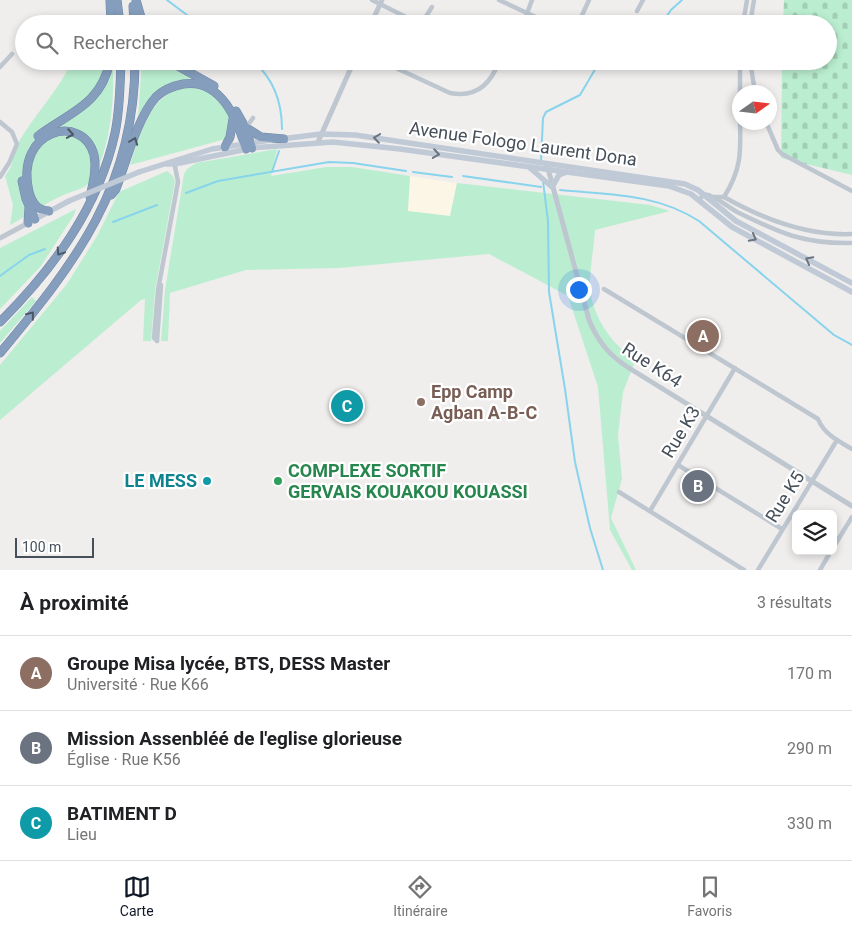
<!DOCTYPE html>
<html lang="fr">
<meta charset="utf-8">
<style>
:root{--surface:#fff;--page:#f6f6f6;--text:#202124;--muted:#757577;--line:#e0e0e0;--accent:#111827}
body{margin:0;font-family:Roboto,sans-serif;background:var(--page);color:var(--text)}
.controls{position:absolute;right:15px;bottom:15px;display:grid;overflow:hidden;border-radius:8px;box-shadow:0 2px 8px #0003}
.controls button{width:45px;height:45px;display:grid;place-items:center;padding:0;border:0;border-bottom:1px solid var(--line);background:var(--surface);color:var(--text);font:25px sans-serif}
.compass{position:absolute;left:732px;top:85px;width:45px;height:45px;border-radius:50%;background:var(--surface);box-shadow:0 2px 8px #0003;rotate:76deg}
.scale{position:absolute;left:15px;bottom:12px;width:79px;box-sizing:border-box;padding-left:5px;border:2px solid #46505b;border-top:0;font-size:14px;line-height:18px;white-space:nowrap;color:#46505b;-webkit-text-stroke:4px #fff;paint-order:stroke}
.you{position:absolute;left:578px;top:289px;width:18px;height:18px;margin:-12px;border:4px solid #fff;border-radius:50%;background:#1a73e8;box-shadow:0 0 0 8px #1a73e833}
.badge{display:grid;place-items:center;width:32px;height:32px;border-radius:50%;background:var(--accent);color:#fff;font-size:16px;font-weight:700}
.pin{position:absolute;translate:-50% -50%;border:2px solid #fff;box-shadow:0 1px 5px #0006}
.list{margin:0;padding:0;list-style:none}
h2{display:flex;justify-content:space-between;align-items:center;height:65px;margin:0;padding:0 20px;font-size:21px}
h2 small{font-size:16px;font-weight:400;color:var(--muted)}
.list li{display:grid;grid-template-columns:32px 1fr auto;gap:15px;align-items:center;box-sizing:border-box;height:75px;padding:0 20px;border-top:1px solid var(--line)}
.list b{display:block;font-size:19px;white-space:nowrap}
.list p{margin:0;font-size:16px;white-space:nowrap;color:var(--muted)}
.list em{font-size:16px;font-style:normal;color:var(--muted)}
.icon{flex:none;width:28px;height:28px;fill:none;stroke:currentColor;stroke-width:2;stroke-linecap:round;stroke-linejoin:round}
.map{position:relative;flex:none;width:852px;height:570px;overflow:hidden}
.search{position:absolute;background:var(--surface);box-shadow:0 2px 8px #0003;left:15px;right:15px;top:15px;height:55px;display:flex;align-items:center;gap:12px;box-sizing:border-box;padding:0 18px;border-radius:28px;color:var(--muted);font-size:19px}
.sheet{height:290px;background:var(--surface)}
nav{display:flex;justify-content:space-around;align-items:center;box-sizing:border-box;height:70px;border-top:1px solid var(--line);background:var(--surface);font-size:14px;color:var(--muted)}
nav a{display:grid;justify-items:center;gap:2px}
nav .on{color:var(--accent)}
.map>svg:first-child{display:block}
.commercial{fill:#fcf6e6}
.grass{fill:#bbeed0}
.cemetery{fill:url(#cemetery-stones)}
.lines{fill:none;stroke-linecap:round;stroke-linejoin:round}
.stream{stroke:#88d4ec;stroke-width:2}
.motorway-casing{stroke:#7089a8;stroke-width:9}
.minor{stroke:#bec7d0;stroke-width:4.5}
.tertiary{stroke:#bec7d0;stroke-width:5}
.secondary{stroke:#c0cad7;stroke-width:5.5}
.motorway{stroke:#859ebd;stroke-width:8}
.secondary-bridge{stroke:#c0cad7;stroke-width:5.5}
.oneway{stroke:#4c5865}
.oneway2{stroke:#6b7580}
.education-dot{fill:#8d6e63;stroke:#fff;stroke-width:2}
.culture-dot{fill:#0f9aa8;stroke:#fff;stroke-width:2}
.leisure-dot{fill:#2e9e5b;stroke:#fff;stroke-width:2}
.labels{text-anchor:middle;stroke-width:4.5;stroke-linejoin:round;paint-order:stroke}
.street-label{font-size:18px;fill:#46505b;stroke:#fff}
.education-label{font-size:18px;font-weight:bold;fill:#785e54;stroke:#fff;text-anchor:start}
.leisure-label{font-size:18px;font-weight:bold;fill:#27864d;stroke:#fff;text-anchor:start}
.culture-label{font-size:18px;font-weight:bold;fill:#0d838f;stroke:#fff;text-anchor:end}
</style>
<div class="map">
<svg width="852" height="570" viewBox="0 0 852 570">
<defs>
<pattern id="cemetery-stones" width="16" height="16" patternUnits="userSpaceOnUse" patternTransform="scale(1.25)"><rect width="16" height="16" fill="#bbeed0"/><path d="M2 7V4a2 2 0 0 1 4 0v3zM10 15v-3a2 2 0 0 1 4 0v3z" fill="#a2ceb5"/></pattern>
</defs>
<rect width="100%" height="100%" fill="#f0eded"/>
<path class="commercial" d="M410,176l47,7 -7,33 -43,-5z"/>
<g class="grass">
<path d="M72,61h40c4,31 -2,99 -24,123 -4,4 -11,6 -17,8 -22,8 -40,22 -61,33l3,-20 -8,-29c12,-15 5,-20 12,-31 16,-29 41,-53 55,-84z"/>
<path d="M142,61h22l28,17c-25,7 -42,14 -54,39z"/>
<path d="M184,87c25,2 34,8 46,29l-4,23 -96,26c11,-31 18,-69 54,-78z"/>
<path d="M277,149l-6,27 55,-9h26l58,9 -2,35 42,5 7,-33 193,22 20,6 -75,19c-1,18 -5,36 -5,54 0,28 21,62 46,75l-13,33 -5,43 4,44 -11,39 25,52h-4l-22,-40 -12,-143 -30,-91 -79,-42 -150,14 -93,2 -76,23 -2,48h-7l4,-51 19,-116 3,-5 9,-6z"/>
<path d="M167,171l6,5 2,6 -20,108 -4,51h-8l2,-42 -4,1 -141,120v-55l67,-81 30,-48 22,-44z"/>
<path d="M76,209l-2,6 -33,51 -41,43v-61z"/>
<path d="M32,297l4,4 -36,42v-12z"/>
</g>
<path class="cemetery" d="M784,0h68v175l-71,-17 1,-97h46v-37h-45z"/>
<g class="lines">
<g class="stream">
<path d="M167,0l32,24"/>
<path d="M661,24l10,-14 11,-10"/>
<path d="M253,61c21,18 29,42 29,68"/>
<path d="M541,161l2,-43 3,-6 34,-17 20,-34"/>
<path d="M272,172l7,-21"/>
<path d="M413,172l39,5"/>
<path d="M463,176l78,11"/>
<path d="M543,181l5,40 1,71 16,97 10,73 15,66 13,42"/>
<path d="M560,190c50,5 95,3 139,31l135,114 18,10"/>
<path d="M186,193l32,-12 111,-19 24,1 53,8"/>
<path d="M113,222l44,-17"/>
<path d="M0,276l29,-21 16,-6"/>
</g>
<g class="motorway-casing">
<g id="motorway">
<path d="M110,0l1,24"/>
<path d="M117,0l3,24"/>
<path d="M136,0l7,24"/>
<path d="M133,6l1,18"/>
<path d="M169,61l45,25"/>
<path d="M236,111l9,16 7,21"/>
<path d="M245,127l16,10 23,2"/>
<path d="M38,136c32,-24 63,-31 72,-75"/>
<path d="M225,147l5,-10 3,-18"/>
<path d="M22,181l4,18 9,20"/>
<path d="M111,195l5,-6c10,-26 21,-71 40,-92 7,-7 17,-11 27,-13 38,-6 54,35 63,65"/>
<path d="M49,211c-12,-1 -17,-8 -20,-19 -15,-63 54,-80 65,-37 3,14 -1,28 -4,42"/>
<path d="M28,223l1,-15"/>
<path d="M0,322c53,-53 99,-115 115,-189 5,-23 5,-48 6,-72"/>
<path d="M0,353c76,-91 135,-167 135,-292"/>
</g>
</g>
<g class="minor">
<path d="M372,0l48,24"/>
<path d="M499,0l52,24"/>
<path d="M637,11l6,-11"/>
<path d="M421,24l11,-17"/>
<path d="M523,24l9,-24"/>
<path d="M578,24l11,-24"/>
<path d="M743,24l4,-24"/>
<path d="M750,24l4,-24"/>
<path d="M381,61l69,32c26,5 41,-9 49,-32"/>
<path d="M750,61l5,31"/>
<path d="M0,67l12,-13"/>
<path d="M558,68l3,-7"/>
<path d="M400,70l4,-9"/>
<path d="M740,110v-49"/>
<path d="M0,122l12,10 5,12 -8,19 -9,14"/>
<path d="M766,122l12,28 4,4 70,37"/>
<path d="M245,129l8,-11"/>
<path d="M713,197h11c39,22 83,39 128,37"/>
<path d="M724,197c17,-27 17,-44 16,-75"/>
<path d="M700,200l3,-6c12,1 23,12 34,18 43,21 66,32 115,31"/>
<path d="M604,289l214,130c6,15 20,22 34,30"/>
<path d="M157,341l-3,-3 4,-48 20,-108 -4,-21"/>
<path d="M157,341l4,-56"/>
<path d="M678,465l104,64"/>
<path d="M619,492l125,78"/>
<path d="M650,511l85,-143"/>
<path d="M833,548l19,-31"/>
<path d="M758,570l79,-130"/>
<path d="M820,570l11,-19"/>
</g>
<g class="tertiary">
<path d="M371,24l11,-24"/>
<path d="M318,142l36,-81"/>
<path d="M547,165l42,155c9,22 21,36 40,48l223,138"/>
<path d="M0,238l30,-16"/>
</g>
<g class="secondary">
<path d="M281,139l40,-5 34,1 330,49 13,6 38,31 116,62"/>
<path d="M167,164h8l77,-16 81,-6 67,7 269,37 22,8 41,33 120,65"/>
<path d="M529,167l23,20 7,-12 8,-3"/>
<path d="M139,172l73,-23 58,-9"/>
<path d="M35,219l34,-18"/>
</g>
<use href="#motorway" class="motorway"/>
<path class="secondary-bridge" d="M69,201l70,-29"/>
</g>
<defs><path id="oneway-chevron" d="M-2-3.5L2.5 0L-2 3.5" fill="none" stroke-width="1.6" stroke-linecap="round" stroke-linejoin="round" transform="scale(1.25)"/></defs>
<g class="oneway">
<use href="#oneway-chevron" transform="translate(70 134) rotate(10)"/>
<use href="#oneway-chevron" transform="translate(134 141) rotate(-69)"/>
<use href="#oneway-chevron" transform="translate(60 252) rotate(124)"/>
<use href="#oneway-chevron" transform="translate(31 315) rotate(-51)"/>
</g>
<g class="oneway2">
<use href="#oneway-chevron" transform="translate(377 138) rotate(-172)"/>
<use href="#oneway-chevron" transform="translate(436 154) rotate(9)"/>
<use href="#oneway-chevron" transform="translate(753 238) rotate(28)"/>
<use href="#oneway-chevron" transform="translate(809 260) rotate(-152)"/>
</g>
<circle class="education-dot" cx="421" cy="402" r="5"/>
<circle class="culture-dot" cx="207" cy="481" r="5"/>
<circle class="leisure-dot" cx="278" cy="481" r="5"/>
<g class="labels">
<g class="street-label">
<text transform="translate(523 144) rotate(8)" y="6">Avenue Fologo Laurent Dona</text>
<text transform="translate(652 365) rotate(33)" y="6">Rue K64</text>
<text transform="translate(681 432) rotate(-59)" y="6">Rue K3</text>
<text transform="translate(785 497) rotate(-58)" y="6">Rue K5</text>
</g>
<g class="education-label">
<text x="431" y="398">Epp Camp<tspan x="431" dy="21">Agban A-B-C</tspan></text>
</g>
<g class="leisure-label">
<text x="288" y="477">COMPLEXE SORTIF<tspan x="288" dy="21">GERVAIS KOUAKOU KOUASSI</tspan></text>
</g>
<g class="culture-label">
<text x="197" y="487">LE MESS</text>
</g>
</g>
</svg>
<div class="controls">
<button><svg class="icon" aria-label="layers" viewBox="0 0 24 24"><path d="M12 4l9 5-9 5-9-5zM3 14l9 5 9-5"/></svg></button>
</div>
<svg class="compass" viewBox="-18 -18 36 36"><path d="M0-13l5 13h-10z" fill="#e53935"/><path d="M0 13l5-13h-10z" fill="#757577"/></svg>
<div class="scale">100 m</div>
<div class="you"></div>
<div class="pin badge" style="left:703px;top:336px;background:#8d6e63">A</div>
<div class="pin badge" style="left:698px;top:486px;background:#6b7280">B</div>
<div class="pin badge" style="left:347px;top:406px;background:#0f9aa8">C</div>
<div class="search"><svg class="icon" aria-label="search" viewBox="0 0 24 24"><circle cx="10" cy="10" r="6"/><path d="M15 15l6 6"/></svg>Rechercher</div>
</div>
<section class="sheet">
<h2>À proximité<small>3 résultats</small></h2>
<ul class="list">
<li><span class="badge" style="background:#8d6e63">A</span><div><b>Groupe Misa lycée, BTS, DESS Master</b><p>Université · Rue K66</p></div><em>170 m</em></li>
<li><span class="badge" style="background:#6b7280">B</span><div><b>Mission Assenbléé de l'eglise glorieuse</b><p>Église · Rue K56</p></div><em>290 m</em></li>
<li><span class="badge" style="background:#0f9aa8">C</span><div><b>BATIMENT D</b><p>Lieu</p></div><em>330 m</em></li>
</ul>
</section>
<nav>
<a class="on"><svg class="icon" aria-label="map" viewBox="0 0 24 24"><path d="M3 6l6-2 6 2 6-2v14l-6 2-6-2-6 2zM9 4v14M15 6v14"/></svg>Carte</a>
<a><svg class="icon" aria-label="directions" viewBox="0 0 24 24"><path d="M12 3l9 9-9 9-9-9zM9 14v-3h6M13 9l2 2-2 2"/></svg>Itinéraire</a>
<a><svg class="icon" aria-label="saved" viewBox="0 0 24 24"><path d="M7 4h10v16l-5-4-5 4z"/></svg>Favoris</a>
</nav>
